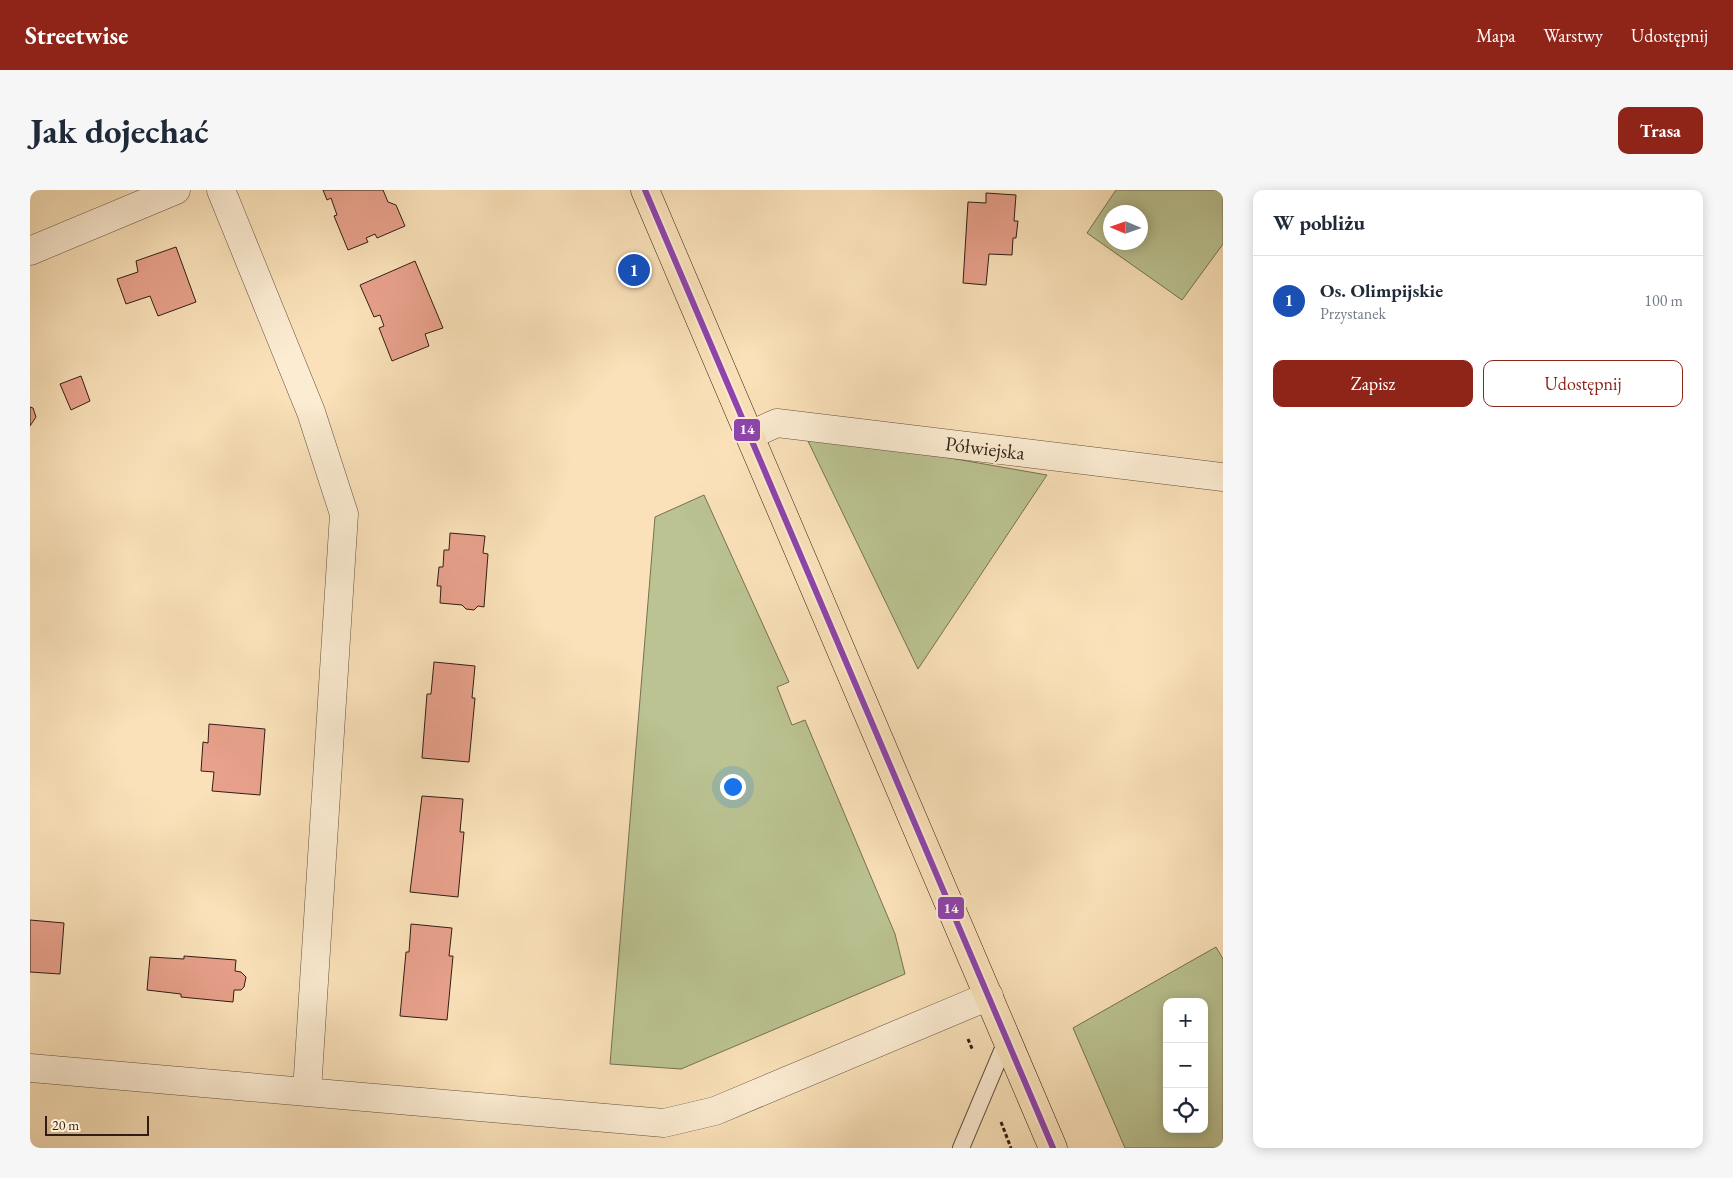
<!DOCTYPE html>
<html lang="pl">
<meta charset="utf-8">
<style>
:root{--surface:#fff;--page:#f6f6f7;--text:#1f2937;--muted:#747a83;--line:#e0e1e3;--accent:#8f2418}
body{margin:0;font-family:"EB Garamond",serif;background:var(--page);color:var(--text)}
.controls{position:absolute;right:15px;bottom:15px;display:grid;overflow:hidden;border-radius:10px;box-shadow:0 2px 12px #0003}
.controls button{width:45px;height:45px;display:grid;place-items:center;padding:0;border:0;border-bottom:1px solid var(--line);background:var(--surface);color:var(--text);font:25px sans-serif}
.compass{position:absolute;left:1073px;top:15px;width:45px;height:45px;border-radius:50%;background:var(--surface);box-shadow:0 2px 12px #0003;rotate:272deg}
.scale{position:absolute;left:15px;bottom:12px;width:104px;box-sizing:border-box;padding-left:5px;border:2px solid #301e15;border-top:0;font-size:14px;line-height:18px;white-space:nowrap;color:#301e15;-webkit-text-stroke:4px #fcecd2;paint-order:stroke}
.you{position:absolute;left:702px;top:596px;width:18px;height:18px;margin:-12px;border:4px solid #fff;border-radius:50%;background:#1a73e8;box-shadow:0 0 0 8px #1a73e833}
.badge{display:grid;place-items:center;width:32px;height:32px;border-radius:50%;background:var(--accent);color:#fff;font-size:16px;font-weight:700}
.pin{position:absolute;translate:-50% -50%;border:2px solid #fff;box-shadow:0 1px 5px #0006}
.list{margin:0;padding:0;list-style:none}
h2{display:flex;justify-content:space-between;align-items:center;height:65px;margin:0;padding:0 20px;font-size:21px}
h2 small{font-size:16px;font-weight:400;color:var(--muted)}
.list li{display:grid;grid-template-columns:32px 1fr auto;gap:15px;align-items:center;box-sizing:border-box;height:90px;padding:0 20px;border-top:1px solid var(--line)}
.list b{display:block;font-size:19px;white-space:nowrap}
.list p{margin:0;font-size:16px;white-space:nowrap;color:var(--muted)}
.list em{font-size:16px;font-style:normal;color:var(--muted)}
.actions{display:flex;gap:10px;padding:15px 20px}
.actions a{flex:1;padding:11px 0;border:1px solid var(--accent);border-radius:10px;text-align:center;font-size:18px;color:var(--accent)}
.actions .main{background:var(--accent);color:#fff}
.icon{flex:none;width:28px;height:28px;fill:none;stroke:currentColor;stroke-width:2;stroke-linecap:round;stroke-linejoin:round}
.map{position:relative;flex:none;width:1193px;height:958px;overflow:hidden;border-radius:10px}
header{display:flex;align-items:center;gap:30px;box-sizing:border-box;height:70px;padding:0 25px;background:var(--accent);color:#fff}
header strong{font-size:24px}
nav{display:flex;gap:28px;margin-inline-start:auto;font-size:18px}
.intro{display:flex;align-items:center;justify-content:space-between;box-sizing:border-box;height:120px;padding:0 30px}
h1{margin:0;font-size:35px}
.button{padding:12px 22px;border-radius:10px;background:var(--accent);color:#fff;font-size:18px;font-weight:700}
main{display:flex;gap:30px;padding:0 30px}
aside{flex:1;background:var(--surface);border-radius:10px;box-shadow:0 2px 12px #0003}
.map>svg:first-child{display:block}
.green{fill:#bbc392;stroke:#767054;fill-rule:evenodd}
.building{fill:#e8a18c;stroke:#301e15}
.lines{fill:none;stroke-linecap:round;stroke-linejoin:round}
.lane-casing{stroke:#624f3e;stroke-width:18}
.street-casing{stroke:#624f3e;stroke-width:29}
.primary-casing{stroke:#301e15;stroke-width:29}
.path{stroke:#301e15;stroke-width:3;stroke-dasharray:4 2.5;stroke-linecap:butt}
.lane{stroke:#fcecd2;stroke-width:16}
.street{stroke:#fcecd2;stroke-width:28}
.primary{stroke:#fae1b9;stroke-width:28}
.bus-1-casing{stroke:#fcecd2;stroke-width:10}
.bus-1{stroke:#8e44ad;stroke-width:6}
.labels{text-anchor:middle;stroke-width:4;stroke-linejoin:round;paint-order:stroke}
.street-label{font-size:20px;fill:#301e15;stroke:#fcecd2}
.line-badge{stroke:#fcecd2;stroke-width:2}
.badge-label{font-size:14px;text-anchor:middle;font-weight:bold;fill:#fff}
</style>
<header>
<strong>Streetwise</strong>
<nav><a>Mapa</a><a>Warstwy</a><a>Udostępnij</a></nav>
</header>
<div class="intro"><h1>Jak dojechać</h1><a class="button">Trasa</a></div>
<main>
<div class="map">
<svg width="1193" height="958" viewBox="0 0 1193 958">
<rect width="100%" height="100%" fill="#fae1b9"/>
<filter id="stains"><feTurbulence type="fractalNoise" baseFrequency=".004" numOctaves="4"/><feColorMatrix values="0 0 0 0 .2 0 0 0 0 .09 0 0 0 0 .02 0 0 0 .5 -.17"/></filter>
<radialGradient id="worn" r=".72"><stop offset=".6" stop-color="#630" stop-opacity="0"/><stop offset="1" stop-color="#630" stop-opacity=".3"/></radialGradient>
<g class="green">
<path d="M1086,0h107v54l-41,56 -95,-67zM1080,22h30v30h-30z"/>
<path d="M776,247l138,20 103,18 -129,194z"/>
<path d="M674,305l85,187 -12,5 15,38 13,-5 90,214 10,40 -224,95 -71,-5 45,-547z"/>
<path d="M1186,757l7,12v189h-98l-52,-120zM1137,812h37v127h-37z"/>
</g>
<g class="building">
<path d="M293,0h60l5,12 8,3 9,21 -28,12 -2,-4 -9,4 2,4 -20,8 -14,-34 3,-1 -6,-17 -4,2z"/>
<path d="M956,3l30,2 -2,26h4l-2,17h-3l-1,17 -23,-1 -3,31 -23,-2 5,-81 18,1z"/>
<path d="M146,57l20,55 -38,14 -8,-20 -24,8 -9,-25 21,-7 -2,-11z"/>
<path d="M385,71l28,67 -18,6 4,12 -37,15 -13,-33 5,-2 -4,-11 -6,2 -14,-32z"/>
<path d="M51,186l9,25 -19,9 -11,-26z"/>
<path d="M0,217l3,1 3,9 -6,9z"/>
<path d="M420,343l35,3 -2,17 5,1 -4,53 -6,-1 -4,4 -8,-1 -4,-4 -22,-2 1,-17h-4l2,-19h4l1,-17h5z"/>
<path d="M404,472l41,4 -3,32h3l-6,64 -47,-4 5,-64h4z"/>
<path d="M179,534l56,5 -5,66 -48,-4 2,-19 -13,-1 2,-29 5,1z"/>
<path d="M392,606l41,3 -3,33h4l-6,65 -48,-5z"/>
<path d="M0,730l34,3 -4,51 -30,-2z"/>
<path d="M381,734l41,4 -3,28h4l-6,64 -47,-4 6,-64h3z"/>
<path d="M154,766l52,4 -1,11 6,1 5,5 -2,10 -3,3h-7l-1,12 -52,-5v-3l-34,-4 3,-33 34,2z"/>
</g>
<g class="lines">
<g class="lane-casing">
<path id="lane" d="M931,958l46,-109"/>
</g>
<g class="street-casing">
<g id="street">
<path d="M191,0l90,222 33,102 -37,577"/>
<path d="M0,61l146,-61"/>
<path d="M720,245l27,-12 446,54"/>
<path d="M0,878l634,55 51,-12 274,-115"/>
</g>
</g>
<g class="primary-casing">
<path id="primary" d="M615,0l408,958"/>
</g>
<g class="path">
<path d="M938,849l5,12"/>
<path d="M971,932l10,26"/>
</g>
<use href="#lane" class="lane"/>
<use href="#street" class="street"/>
<use href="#primary" class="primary"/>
<g class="bus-1-casing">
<path id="bus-1" d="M615,0l408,958"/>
</g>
<use href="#bus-1" class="bus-1"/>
</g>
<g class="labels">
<g class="street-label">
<text transform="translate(955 258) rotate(7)" y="7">Półwiejska</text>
</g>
</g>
<g class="line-badge">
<rect x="703" y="228" width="28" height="24" rx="5" fill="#8e44ad"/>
<rect x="907" y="706" width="28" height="24" rx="5" fill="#8e44ad"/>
</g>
<g class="badge-label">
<text x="717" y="244">14</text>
<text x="921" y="723">14</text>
</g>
<rect width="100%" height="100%" filter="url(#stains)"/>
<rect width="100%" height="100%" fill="url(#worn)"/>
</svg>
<div class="controls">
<button>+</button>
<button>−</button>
<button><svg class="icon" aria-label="locate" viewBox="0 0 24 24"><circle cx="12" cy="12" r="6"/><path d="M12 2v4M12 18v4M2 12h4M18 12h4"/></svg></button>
</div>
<svg class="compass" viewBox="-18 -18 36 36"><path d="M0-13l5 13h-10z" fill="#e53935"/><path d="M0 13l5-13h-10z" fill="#747a83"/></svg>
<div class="scale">20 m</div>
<div class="you"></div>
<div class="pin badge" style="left:604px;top:80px;background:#1a4fb4">1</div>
</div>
<aside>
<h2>W pobliżu<small></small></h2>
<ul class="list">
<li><span class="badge" style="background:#1a4fb4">1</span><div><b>Os. Olimpijskie</b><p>Przystanek</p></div><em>100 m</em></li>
</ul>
<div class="actions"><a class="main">Zapisz</a><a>Udostępnij</a></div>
</aside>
</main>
